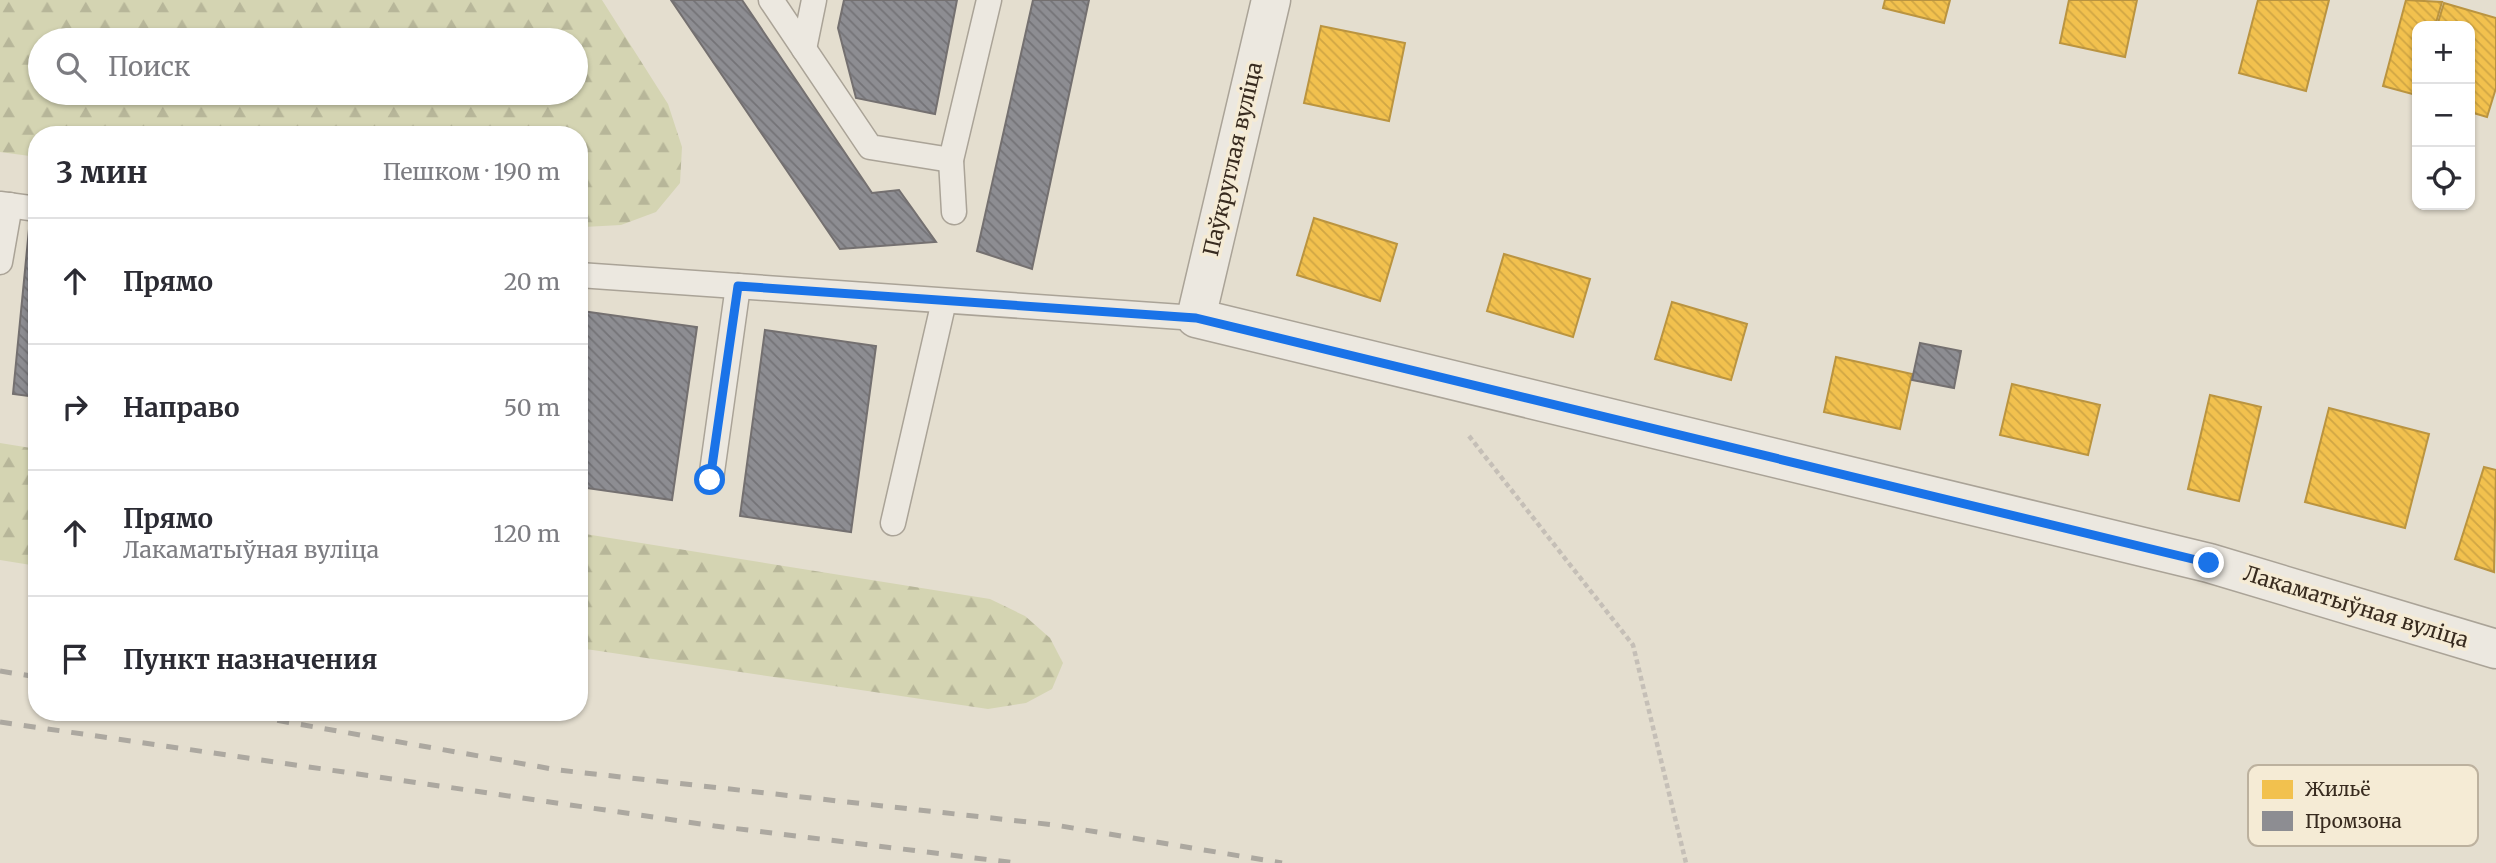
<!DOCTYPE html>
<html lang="ru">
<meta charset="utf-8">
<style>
:root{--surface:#fff;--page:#f2f2f3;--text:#2b2b33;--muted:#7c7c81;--line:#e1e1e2}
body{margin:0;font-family:Merriweather,serif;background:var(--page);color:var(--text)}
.controls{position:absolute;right:21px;top:21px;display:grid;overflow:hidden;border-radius:14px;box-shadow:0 2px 5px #0004}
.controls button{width:63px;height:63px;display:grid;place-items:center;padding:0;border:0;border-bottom:2px solid var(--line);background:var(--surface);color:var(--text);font:35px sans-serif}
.stop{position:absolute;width:21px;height:21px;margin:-16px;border:5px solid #1a73e8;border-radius:50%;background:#fff}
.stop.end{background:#1a73e8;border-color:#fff;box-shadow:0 2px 7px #0008}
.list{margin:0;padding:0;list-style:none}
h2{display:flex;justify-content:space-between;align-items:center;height:91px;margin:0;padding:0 28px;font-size:30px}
h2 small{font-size:23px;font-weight:400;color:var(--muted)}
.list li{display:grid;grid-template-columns:46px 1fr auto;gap:21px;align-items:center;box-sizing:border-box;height:126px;padding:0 28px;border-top:2px solid var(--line)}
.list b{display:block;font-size:26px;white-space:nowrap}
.list p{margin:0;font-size:23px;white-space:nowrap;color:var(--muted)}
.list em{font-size:23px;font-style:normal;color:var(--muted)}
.icon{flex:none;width:38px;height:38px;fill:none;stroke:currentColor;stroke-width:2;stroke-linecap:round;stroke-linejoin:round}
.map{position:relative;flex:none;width:2496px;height:863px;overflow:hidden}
.search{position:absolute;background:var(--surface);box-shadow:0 2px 5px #0004;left:28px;top:28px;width:560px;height:77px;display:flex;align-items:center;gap:18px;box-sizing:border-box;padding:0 24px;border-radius:38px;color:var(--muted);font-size:26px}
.panel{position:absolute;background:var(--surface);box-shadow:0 2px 5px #0004;left:28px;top:126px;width:560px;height:595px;border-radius:28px}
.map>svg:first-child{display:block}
.forest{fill:url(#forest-firs);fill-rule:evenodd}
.homes{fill:url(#homes-back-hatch);stroke:#ba9440;stroke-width:2}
.industry{fill:url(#industry-back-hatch);stroke:#747070;stroke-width:2}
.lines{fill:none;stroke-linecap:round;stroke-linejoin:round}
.service-casing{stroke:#aaa397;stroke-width:27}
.minor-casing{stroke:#aaa397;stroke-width:41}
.path{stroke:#c5bfb7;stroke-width:4.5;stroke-dasharray:5 3.5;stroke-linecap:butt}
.service{stroke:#ece8e0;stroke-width:24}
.minor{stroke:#ece8e0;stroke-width:38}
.rail{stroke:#aca8a0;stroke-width:5;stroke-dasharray:12 12;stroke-linecap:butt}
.route{stroke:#1a73e8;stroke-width:9}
.labels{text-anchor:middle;stroke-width:7;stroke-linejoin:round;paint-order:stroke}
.street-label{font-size:21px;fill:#382b1f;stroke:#f5ebd5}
.key{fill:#f5ebd5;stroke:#bcb19e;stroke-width:2}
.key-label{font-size:19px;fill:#382b1f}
</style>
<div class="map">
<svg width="2496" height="863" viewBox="0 0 2496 863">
<defs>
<pattern id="forest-firs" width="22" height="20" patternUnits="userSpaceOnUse" patternTransform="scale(1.75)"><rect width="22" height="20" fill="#d4d4b2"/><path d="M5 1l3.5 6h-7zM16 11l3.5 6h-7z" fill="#b7b699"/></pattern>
<pattern id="homes-back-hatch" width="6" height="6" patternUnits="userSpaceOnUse" patternTransform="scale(1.75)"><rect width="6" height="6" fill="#f2c14e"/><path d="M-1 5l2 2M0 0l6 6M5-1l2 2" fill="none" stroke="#d0a644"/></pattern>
<pattern id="industry-back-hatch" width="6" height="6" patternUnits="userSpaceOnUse" patternTransform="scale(1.75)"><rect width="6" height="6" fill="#8d8d92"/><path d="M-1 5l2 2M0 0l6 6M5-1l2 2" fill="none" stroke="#747377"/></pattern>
</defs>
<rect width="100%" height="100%" fill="#e4decf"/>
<g class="forest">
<path d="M0,0h602l66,104 14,43 -2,36 -24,29 -35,13 -37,2h-5v-92h-542v22l-37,-5zM40,40h536v53h-536z"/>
<path d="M0,443l37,6v117l-37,-6z"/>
<path d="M579,533l411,66 35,17 25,22 13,25 -11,26 -26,14 -38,6 -409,-61z"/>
</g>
<g class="homes">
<path d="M1885,0h65l-6,23 -61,-15z"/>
<path d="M2069,0h68l-12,57 -65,-14z"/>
<path d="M2258,0h71l-23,91 -67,-18z"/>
<path d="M2406,0l36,2 -7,24h-18l-1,69 -33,-9z"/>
<path d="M2444,3l52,15v70l-9,29 -17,-5v-86h-33z"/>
<path d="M1321,26l84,17 -16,78 -85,-18z"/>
<path d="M1314,218l83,26 -17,57 -83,-26z"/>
<path d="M1504,254l86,25 -17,58 -86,-26z"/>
<path d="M1672,302l75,22 -16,56 -76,-21z"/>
<path d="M1836,357l76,17 -12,55 -76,-17z"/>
<path d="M2012,384l88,21 -12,50 -88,-20z"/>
<path d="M2210,395l51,12 -22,94 -51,-12z"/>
<path d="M2329,408l100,26 -24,94 -100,-26z"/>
<path d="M2484,467l12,3 -2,102 -39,-13z"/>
</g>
<g class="industry">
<path d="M671,0h71l130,193 27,-3 37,52 -96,7z"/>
<path d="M844,0h113l-22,114 -79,-16 -18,-70z"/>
<path d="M1033,0h56l-57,269 -55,-18z"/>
<path d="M29,229l8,1v167l-24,-3z"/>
<path d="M582,311l115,16 -25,173 -93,-13v-158z"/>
<path d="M765,330l111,16 -25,186 -111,-16z"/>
<path d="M1920,343l41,8 -7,37 -42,-8z"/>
</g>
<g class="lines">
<g class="service-casing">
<g id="service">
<path d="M771,0l99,147 81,13"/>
<path d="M804,49l10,-49"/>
<path d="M0,204l37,5"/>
<path d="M954,212l-3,-52 38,-160"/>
<path d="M0,262l10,-57"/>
<path d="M579,275l617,43"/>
<path d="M711,479l27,-193"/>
<path d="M893,523l51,-222"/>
</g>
</g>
<g class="minor-casing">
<path id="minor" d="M1271,0l-75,318 1013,245 287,86"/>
</g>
<path class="path" d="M1469,436l164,209 53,218"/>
<use href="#service" class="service"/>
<use href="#minor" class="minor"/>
<g class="rail">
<path d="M0,671l37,6"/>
<path d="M230,712l328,58 497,55 227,38"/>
<path d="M0,722l715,104 301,37"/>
</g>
</g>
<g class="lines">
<path class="route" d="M710,480l28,-194 458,32 1013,245"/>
</g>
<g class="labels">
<g class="street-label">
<text transform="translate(1233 159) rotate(-77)" y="7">Паўкруглая вуліца</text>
<text transform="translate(2356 607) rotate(17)" y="7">Лакаматыўная вуліца</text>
</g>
</g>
<rect x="2248" y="765" width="230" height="81" rx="10" class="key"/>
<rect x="2262" y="780" width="31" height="19" fill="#f2c14e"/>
<rect x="2262" y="811" width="31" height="20" fill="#8d8d92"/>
<g class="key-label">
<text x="2305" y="796">Жильё</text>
<text x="2305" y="828">Промзона</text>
</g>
</svg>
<div class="controls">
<button>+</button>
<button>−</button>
<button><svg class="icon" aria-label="locate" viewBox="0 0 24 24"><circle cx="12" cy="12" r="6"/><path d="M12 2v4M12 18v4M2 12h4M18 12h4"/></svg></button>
</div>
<div class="stop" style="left:710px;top:480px"></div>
<div class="stop end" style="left:2209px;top:563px"></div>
<div class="search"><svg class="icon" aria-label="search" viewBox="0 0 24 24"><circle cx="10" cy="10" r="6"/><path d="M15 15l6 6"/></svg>Поиск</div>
<section class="panel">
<h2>3 мин<small>Пешком · 190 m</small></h2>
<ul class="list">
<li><svg class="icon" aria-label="ahead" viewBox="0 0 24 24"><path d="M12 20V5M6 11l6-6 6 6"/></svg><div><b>Прямо</b></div><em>20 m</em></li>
<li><svg class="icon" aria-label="right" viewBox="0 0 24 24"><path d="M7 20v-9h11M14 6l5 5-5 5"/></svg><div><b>Направо</b></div><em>50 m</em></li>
<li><svg class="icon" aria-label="ahead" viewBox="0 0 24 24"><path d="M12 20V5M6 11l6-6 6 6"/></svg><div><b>Прямо</b><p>Лакаматыўная вуліца</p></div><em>120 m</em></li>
<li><svg class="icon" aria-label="arrive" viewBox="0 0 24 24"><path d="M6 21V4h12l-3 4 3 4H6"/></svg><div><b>Пункт назначения</b></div></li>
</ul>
</section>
</div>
